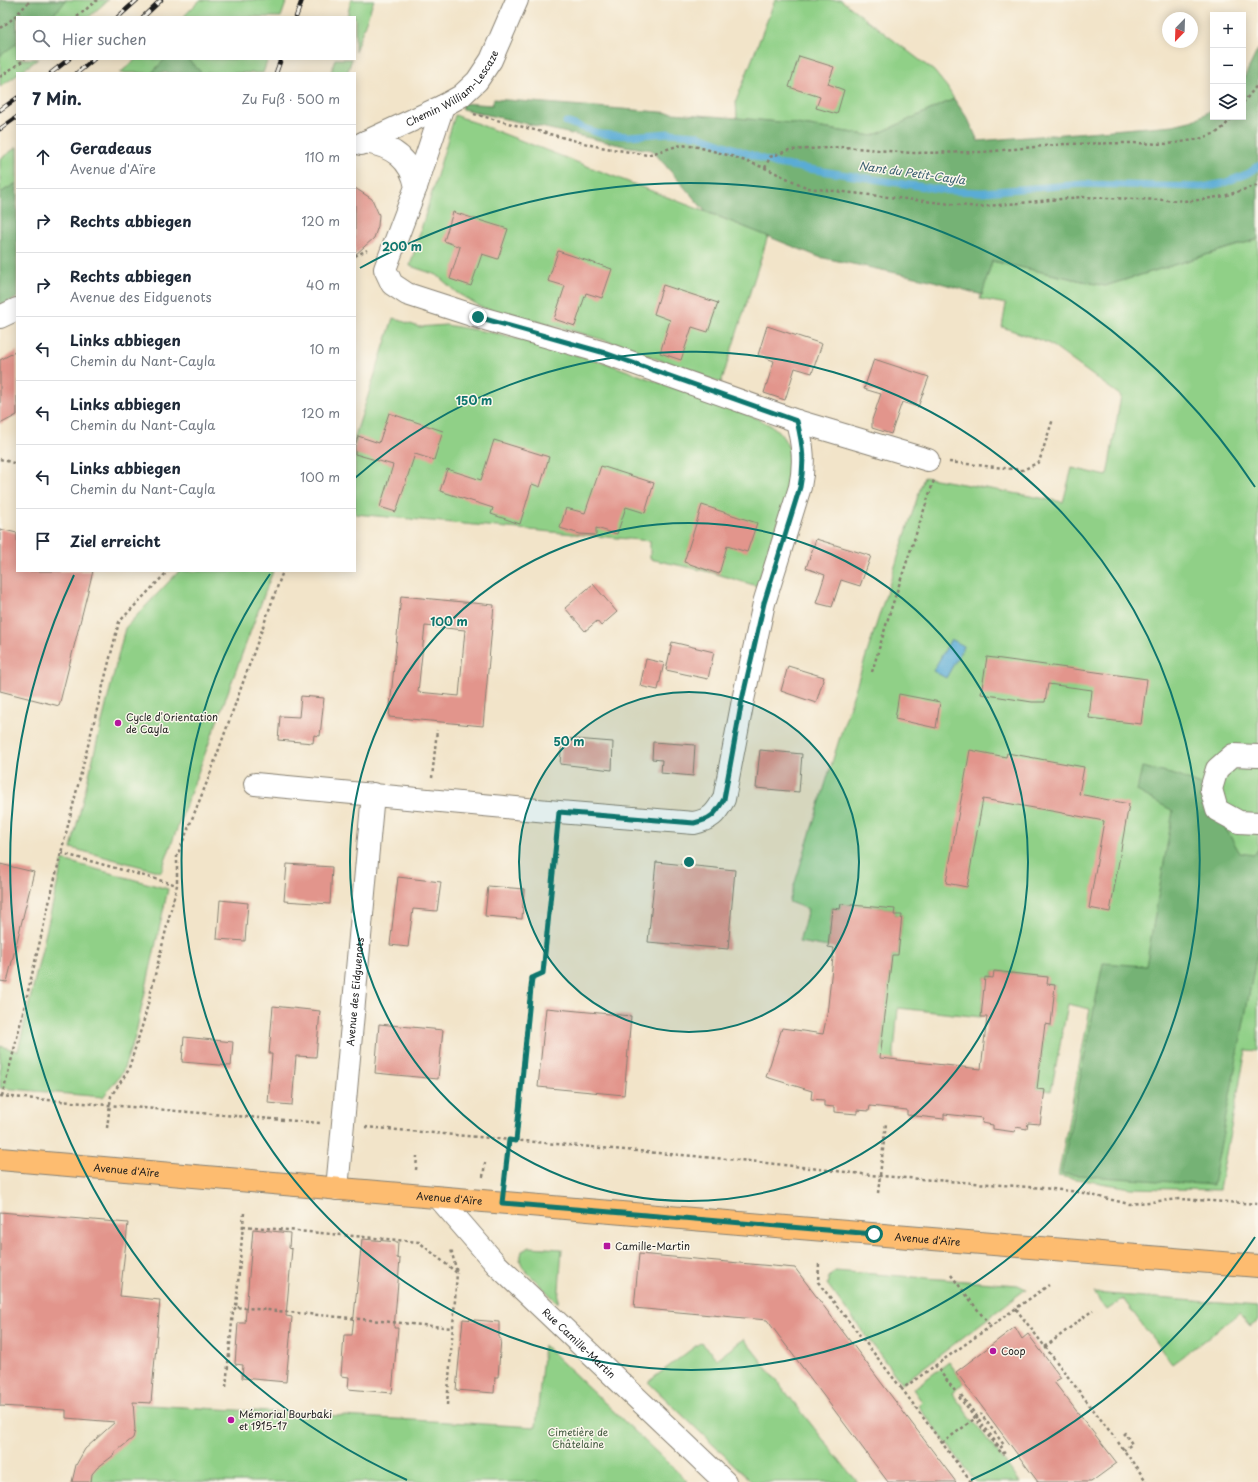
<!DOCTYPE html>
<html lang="de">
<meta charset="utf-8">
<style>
:root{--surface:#fff;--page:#f6f6f7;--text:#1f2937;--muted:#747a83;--line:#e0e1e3}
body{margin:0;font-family:"Playpen Sans",sans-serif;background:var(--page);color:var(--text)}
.controls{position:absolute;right:12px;top:12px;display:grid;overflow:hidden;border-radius:0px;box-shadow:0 2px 10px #0003}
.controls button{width:36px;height:36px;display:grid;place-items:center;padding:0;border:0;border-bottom:1px solid var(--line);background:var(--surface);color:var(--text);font:20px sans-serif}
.compass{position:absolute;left:1162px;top:12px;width:36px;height:36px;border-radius:50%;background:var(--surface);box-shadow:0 2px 10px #0003;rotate:203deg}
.stop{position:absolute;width:12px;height:12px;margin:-9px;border:3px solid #0f766e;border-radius:50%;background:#fff}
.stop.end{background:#0f766e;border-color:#fff;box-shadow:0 1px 4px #0008}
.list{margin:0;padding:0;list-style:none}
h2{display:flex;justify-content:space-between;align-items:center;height:52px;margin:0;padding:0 16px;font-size:17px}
h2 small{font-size:13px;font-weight:400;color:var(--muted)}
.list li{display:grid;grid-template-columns:26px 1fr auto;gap:12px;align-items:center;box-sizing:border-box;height:64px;padding:0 16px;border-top:1px solid var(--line)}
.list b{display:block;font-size:15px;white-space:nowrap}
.list p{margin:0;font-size:13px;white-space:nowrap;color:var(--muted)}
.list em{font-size:13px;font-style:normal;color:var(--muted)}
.icon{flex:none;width:22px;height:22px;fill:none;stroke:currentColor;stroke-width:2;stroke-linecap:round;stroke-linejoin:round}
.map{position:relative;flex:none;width:1258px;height:1482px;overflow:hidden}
.search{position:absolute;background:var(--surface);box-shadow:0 2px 10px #0003;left:16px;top:16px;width:340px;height:44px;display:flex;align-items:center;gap:10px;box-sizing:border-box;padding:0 14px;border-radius:0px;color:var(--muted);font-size:15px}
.panel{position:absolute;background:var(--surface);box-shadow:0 2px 10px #0003;left:16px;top:72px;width:340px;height:500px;border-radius:0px}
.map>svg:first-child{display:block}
.green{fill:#90d087;stroke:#567652}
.forest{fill:#74b274;stroke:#486748}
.water{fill:#5aacd5;stroke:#3b6478}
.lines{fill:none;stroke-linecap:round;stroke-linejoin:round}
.stream{stroke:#5aacd5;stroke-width:7}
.building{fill:#e2958c;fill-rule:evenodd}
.minor-casing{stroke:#878072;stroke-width:24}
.major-casing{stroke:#878072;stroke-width:24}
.path{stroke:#878072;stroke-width:2.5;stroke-dasharray:3 3;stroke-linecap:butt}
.minor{stroke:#fff;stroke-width:22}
.major{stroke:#fdbc70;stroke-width:22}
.rail-casing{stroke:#1c1c1c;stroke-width:4.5}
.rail{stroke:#fbf7ec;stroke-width:3;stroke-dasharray:9;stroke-linecap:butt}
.path-bridge{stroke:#878072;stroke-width:2.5;stroke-dasharray:3 3;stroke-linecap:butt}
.route{stroke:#0f766e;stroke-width:5}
.ring{fill:none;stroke:#0f766e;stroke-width:2}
.poi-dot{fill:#b5179e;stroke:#fbf7ec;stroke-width:1.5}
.labels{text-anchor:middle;stroke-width:3;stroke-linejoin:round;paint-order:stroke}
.street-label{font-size:10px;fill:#1c1c1c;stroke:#fbf7ec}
.poi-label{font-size:10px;fill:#1c1c1c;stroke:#fbf7ec;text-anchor:start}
.park-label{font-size:10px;fill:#455b41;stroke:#fbf7ec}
.water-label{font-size:11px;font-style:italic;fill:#385d6f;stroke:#fbf7ec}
.centre{fill:#0f766e;stroke:#fbf7ec;stroke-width:2}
.ring-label{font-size:12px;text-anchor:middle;font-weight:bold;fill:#0f766e;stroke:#fbf7ec;stroke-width:3;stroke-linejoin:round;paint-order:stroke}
</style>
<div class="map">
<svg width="1258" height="1482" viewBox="0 0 1258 1482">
<rect width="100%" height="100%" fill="#fbf7ec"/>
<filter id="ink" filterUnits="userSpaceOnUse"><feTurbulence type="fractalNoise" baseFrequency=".025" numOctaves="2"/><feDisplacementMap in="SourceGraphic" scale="8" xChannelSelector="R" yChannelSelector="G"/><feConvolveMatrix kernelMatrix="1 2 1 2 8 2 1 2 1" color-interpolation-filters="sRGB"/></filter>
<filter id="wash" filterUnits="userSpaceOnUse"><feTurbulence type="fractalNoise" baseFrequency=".012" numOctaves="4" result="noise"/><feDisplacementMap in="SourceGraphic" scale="16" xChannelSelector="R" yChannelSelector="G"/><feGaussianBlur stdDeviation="0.9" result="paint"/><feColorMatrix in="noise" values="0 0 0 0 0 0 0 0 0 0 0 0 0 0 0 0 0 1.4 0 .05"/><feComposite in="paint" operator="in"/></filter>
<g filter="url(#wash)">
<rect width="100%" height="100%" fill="#f2e4c9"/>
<g class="green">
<path d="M0,0h108l-19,17h-72v42h21l-19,14h-2v2l-17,12z"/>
<path d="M200,0h87l-6,17h-98z"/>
<path d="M351,0h23l-19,51v-34h-8z"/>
<path d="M775,0h66l93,71 13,16 7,12 -81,37 -83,-13 -53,-5 -1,-17z"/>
<path d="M136,59h29l-13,14h-32z"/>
<path d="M187,59h81l-5,14h-61z"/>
<path d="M335,59h17l-5,14h-16z"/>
<path d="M455,115l313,121 -47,147 -104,-39 -54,-16 -80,-20 -26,-15 -20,-18 -27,-9z"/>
<path d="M17,147v36l-17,10v-34z"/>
<path d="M1258,239v812l-12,-1 -27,140 -88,-2 -73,-12 32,-167 -22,-5 -17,87 -14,-2 8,-65 5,1 5,-40 -8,-1v-7l-53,-6 -1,7 -8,-1 -4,40 -83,-9 -6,66 -14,-2 14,-117h6l4,-40h-8l1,-6 -54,-5 -1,5 -8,-1 -4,39 -29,-5 9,-33 -19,-7 53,-172 82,-253 139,25 9,-34 35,8 14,-80 -73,-53 -46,-16 4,-23 -26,-5 12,-38 113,25z"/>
<path d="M393,318l26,9 27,-2 54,9 106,29 153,56c6,4 15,7 19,12 13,14 16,32 14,50l-35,105 -47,-14 -60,-13v-18l-295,-27v-78z"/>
<path d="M179,571h94l-112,301 -90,-24 54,-220z"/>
<path d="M63,860l105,29 -33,148 -13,36 -19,24 -103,-9v-42l18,5z"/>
<path d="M530,1247l32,2 -4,54 -35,-35 -3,-8 2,-9z"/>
<path d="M835,1271l183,14 8,4 -124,95 -75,-100 2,-7z"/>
<path d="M1094,1293l164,13v15l-8,6 -11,-13 -67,50 -49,-65 -16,11z"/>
<path d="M744,1339l104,132 10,11h-106l-104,-100 53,-40 16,17z"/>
<path d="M544,1345l144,137h-615l27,-43 31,-35 405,23z"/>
<path d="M949,1362l15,21 -12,10 68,89h-44l-58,-76 4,-4 -9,-13z"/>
</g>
<g class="forest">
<path d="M0,0h66l-6,8 -11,9h-32v26l-17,13z"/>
<path d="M1258,49v190l-153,47 -113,-25 -10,34 -52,-15 -111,-23 -114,-46 -53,-61 -28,-4 -162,-37 1,-6 29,2 2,-6 243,19 53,5 83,13 81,-37 14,20 10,22 195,-16 21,-5 19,-11v8h30v-37z"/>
<path d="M165,59h22l15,14h-50z"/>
<path d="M17,183v115l-17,8v-113z"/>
<path d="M1142,767l37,9 21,9 40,68 14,2 4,-6v99l-45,237 -152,-11 42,-211 43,3 27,-155 -36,-20z"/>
</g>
<path class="water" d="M951,639l13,7 -18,32 -13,-7z"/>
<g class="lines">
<path class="stream" d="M566,122l35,12 28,2 40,-3 28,2 80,29 173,27 33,1 100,-8 119,3 22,-4 25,-10 9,-7"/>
</g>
<g id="blocks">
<g class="building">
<path d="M799,56l35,11 -6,17 16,6 -7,24 -21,-6 4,-11 -31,-10z"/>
<path d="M355,188l17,11 7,16 -1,11 -4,12 -19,17z"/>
<path d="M453,212l55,17 -10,30 -16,-5 -11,32 -21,-7 10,-32 -16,-6z"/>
<path d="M558,251l54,18 -10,29 -16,-5 -11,33 -21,-7 11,-33 -17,-5z"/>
<path d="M663,285l55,18 -10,29 -16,-5 -11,33 -21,-7 10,-33 -16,-6z"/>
<path d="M767,326l55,18 -10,29 -17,-5 -10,32 -21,-7 10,-32 -16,-6z"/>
<path d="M17,351v64l-17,9v-64z"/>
<path d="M874,359l55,18 -11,30 -16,-5 -11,32 -19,-6v-8l9,-26 -17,-5z"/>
<path d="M389,413l54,18 -9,29 -19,-6 -19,58 -16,-5 13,-42 -38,-11v-8l3,-10 21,7z"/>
<path d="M494,440l55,17 -9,30 -8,-3 -12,40 -29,-10 2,-6 -53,-17 7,-22 34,11z"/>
<path d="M601,466l53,17 -9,30 -19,-6 -9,27 -21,-6v7l-16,-1 -20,-6 6,-20 19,5z"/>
<path d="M702,505l55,18 -10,29 -20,-6 -8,28 -35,-12z"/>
<path d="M0,529l17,4v38h76l-34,135 -59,-15z"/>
<path d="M816,539l55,17 -11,30 -19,-6 -9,27 -16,-4 9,-28 -19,-7z"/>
<path d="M593,584l24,28 -16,14 -4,-5 -12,10 -20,-23z"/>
<path d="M401,596l93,9 -11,121 -94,-9zM425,626l40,4 -6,66 -41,-4z"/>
<path d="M672,642l42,10 -6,27 -42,-9z"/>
<path d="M987,657l160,22 -6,45 -52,-6 3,-28 -44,-6 -3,18h-13l-51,-8z"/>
<path d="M646,659l18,4 -6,27 -18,-4z"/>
<path d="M788,666l36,11 -8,26 -35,-12z"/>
<path d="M899,694l41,8 -4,26 -41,-9z"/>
<path d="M301,696l23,2 -4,38 -6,-1 -1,8 -35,-3 2,-24 19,1z"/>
<path d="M562,738l51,4 -1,28 -52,-6z"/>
<path d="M653,742l42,3 -2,31 -32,-3 1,-13 -10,-1z"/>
<path d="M760,750l42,4 -3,38 -43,-4z"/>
<path d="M970,750l36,7 1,-4 77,14 -5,27 50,10 -19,108 -21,-4 15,-87 -47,-9 -74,-13 -16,88 -21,-4z"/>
<path d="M656,862l79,8 -7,79 -80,-7z"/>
<path d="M0,864l34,8 -27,110 -7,-1z"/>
<path d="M287,864l45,3 -2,37 -46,-3z"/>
<path d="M398,877l43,5 -4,29 -24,-2 -5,38 -18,-2z"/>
<path d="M488,886l36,3 -2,30 -37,-3z"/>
<path d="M220,900l28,3 -3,38 -28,-2z"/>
<path d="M841,904l54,5 -1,6h8l-4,40h-6l-12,103 101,11 6,-52h-6l4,-40 8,1 1,-7 26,3 28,3 -1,7 8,1 -4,40 -6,-1 -8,65 8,1 -5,34 -12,-1 -1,6 -11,-2 -1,5 -22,-3v-4l-11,-2 1,-5 -39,-4v5l-37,-4v-5l-37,-4 -1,5 -12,-1v4l-23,-2v-5l-10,-1v-6l-13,-1 1,-8 -46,-14 16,-49 41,6 4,-19 7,-67 -6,-1 4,-39 8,1z"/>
<path d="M273,1006l47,5 -4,46 -20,-1 -4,49 -24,-2 4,-49h-3z"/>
<path d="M546,1008l85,8 -7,79 -86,-8z"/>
<path d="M379,1024l64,6 -5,49 -63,-6z"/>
<path d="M184,1037l49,5 -2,24 -49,-4z"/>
<path d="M0,1212l128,11 -8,73 40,4 -9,103 -18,-1 2,28 -2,8 -20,16 1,1 -17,13 -5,6 -1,8h-19l4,-17 9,-16 30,-27 -49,-4v-8l-66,-4z"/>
<path d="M253,1229l37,4 -1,15 3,1 -6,67 6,1 -6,65 -44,-4 1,-13 -8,-1 3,-41h7z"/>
<path d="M362,1239l36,3 -1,16 3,1 -6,69h4l-6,65 -44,-4 1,-12 -8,-1 3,-41h8z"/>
<path d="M639,1254l156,14 161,214h-68l-121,-162 -133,-12z"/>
<path d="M463,1319l36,3v16l2,1 -3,38h-3l-1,16 -38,-3z"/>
<path d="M1015,1327l7,12 6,-5 33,44 -7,4 63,81 -26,19h-53l-82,-110z"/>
</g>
</g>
</g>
<g filter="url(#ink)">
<use href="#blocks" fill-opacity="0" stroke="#878072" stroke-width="1"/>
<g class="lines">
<g class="minor-casing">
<g id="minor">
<path d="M365,142c27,4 46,17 51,45l-31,82 7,15 15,10 71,23 127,36 192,68 131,39"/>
<path id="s1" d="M361,144l82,-38 18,-10 16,-15 14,-21 26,-60"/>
<path d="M416,187l27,-81"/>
<path d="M0,317l17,-8"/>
<path d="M1258,756l-25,-1 -16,14 -6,20 6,21 22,12 19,1"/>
<path d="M255,784l304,28 135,11c17,-4 21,-8 30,-24l19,-99 21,-97 36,-116c5,-24 3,-41 -3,-66"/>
<path id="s2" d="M337,1189l36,-395"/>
<path id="s3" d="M439,1198l57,66 229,218"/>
</g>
</g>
<g class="major-casing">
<g id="major">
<path id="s4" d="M0,1159c246,22 493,43 739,64 173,15 346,30 519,43"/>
</g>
</g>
<g class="path">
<path d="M77,17l20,-17"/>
<path d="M0,28l11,-8 20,-20"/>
<path d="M0,77l25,-18"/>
<path d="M1243,103l15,-19"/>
<path d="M474,114l121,32 52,9 34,-10 17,2 33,9 34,12 43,20 170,19 103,-10 111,4 32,-5 34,-11"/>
<path d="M765,168l5,-11 19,-7 55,-3 68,6 71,-1 82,-8 65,-1 39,1 30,-5 17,-6 8,-6 8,-10"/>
<path d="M355,256l12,-6"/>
<path d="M0,459l17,5"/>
<path d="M949,462l74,8 16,-8 14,-43"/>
<path d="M872,672l18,-60 44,-132"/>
<path d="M432,778l5,-48"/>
<path d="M61,853l116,32"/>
<path d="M0,1096l320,27"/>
<path d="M2,1096l12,-46 47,-197 58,-231 49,-51"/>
<path d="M365,1127l384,34 131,15 163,12 36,4 50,12 51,-5 78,5"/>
<path d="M107,1128l4,-32 17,-25 16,-51 33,-135v-29l32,-79 74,-206"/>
<path d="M516,1141l15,-163 12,-5 14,-138"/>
<path d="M416,1170l1,-14"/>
<path d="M483,1177l2,-14"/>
<path d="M505,1181l4,-41"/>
<path d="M878,1193l8,-70"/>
<path d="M244,1213l-8,94 217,21"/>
<path d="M243,1226l176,16 38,31 -6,-24"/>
<path d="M819,1264l-1,18 84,107"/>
<path d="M951,1275l40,52"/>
<path d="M1016,1309l99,129"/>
<path d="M1045,1347l48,-37"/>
<path d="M935,1365l20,26"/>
<path d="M226,1387l7,-76 3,-4"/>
<path d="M959,1397l43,57 3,-2"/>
<path d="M447,1405l10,-132"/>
<path d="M1123,1435l2,-2 7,11 -8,6"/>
<path d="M1118,1442l29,40"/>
<path d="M942,1443l39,-29"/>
<path d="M971,1482l-69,-93 147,-104"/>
</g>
<use href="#minor" class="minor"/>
<use href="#major" class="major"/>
<g class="rail-casing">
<g id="rail">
<path d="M118,17l19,-17"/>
<path d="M143,17l18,-17"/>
<path d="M296,17l6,-17"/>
<path d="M51,73l18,-14"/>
<path d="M77,73l17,-14"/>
<path d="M276,73l5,-14"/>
<path d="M0,110l17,-12"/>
<path d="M0,129l17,-12"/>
</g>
</g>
<use href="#rail" class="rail"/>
<path class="path-bridge" d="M961,1395l39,53 4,-3 -23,-31"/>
</g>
</g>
<g class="lines" filter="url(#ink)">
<path class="route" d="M478,317l127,36 192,68c6,25 8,42 3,66l-36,116 -22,97 -18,99c-9,16 -13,20 -30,24l-135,-11 -16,161 -11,5 -16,163 -7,-1 -7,63 372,31"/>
</g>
<circle cx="689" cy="862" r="170" fill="#0f766e" fill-opacity=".12"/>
<g class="ring">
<circle cx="689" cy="862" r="170"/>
<circle cx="689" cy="862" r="339"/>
<path d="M355 478A509 509 0 1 1 270 574"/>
<path d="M1255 1237A679 679 0 0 1 971 1480M407 1480A679 679 0 0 1 74 575M360 268A679 679 0 0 1 1255 487"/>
</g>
<g class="poi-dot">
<circle cx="118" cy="723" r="4"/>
<rect x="603" y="1242" width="8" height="8" rx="2"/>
<circle cx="993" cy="1351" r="4"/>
<circle cx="231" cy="1420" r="4"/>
</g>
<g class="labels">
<g class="street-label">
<text dy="4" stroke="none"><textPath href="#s1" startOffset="109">Chemin William-Lescaze</textPath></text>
<text dy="4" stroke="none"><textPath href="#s2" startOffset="198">Avenue des Eidguenots</textPath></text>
<text dy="4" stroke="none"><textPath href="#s4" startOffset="127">Avenue d'Aïre</textPath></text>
<text dy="4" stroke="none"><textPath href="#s4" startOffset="451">Avenue d'Aïre</textPath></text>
<text dy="4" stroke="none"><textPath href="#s4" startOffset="931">Avenue d'Aïre</textPath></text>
<text dy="4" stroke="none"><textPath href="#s3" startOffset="202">Rue Camille-Martin</textPath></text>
</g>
<g class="poi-label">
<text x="126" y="721">Cycle d'Orientation<tspan x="126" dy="12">de Cayla</tspan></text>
<text x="615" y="1250">Camille-Martin</text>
<text x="1001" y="1355">Coop</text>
<text x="239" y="1418">Mémorial Bourbaki<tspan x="239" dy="12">et 1915-17</tspan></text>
</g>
<g class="park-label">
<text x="578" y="1436">Cimetière de<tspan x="578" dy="12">Châtelaine</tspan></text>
</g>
<g class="water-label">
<text transform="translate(912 173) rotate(8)" y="4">Nant du Petit-Cayla</text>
</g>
</g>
<circle cx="689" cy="862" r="6" class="centre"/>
<g class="ring-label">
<text x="402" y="251">200 m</text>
<text x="474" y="405">150 m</text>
<text x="449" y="626">100 m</text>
<text x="569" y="746">50 m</text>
</g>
</svg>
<div class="controls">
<button>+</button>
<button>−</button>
<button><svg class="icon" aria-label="layers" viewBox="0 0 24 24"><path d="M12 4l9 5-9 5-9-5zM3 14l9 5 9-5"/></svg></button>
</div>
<svg class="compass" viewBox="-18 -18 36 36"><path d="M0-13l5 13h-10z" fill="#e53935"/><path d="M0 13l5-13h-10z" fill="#747a83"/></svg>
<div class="stop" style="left:874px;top:1234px"></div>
<div class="stop end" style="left:478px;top:317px"></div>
<div class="search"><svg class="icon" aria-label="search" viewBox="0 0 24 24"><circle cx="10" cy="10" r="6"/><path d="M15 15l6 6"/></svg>Hier suchen</div>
<section class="panel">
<h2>7 Min.<small>Zu Fuß · 500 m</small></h2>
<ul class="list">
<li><svg class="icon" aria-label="ahead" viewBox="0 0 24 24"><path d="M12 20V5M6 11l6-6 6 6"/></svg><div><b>Geradeaus</b><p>Avenue d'Aïre</p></div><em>110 m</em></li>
<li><svg class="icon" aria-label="right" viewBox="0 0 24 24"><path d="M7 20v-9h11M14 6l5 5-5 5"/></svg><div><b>Rechts abbiegen</b></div><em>120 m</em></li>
<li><svg class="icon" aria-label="right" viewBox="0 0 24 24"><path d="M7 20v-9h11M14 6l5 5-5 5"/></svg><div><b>Rechts abbiegen</b><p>Avenue des Eidguenots</p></div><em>40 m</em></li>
<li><svg class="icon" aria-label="left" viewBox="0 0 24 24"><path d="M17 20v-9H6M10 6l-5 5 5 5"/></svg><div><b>Links abbiegen</b><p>Chemin du Nant-Cayla</p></div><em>10 m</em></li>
<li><svg class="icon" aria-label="left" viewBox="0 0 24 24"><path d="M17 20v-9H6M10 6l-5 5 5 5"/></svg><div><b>Links abbiegen</b><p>Chemin du Nant-Cayla</p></div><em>120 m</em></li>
<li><svg class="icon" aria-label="left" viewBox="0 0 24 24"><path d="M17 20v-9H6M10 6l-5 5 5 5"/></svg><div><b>Links abbiegen</b><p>Chemin du Nant-Cayla</p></div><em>100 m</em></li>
<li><svg class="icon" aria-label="arrive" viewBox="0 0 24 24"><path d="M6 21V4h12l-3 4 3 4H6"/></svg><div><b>Ziel erreicht</b></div></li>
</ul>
</section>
</div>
